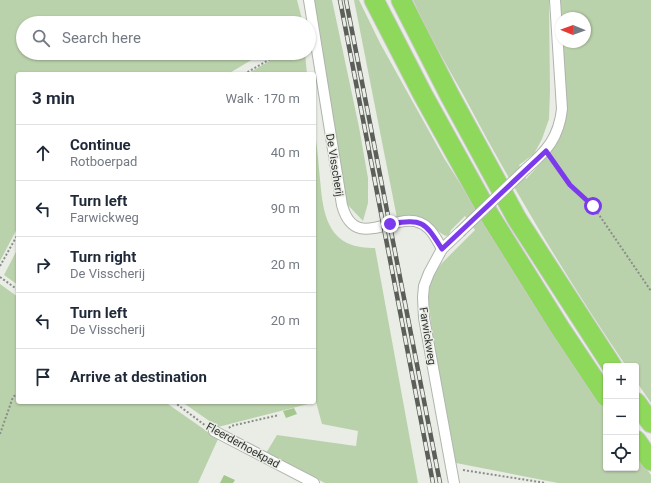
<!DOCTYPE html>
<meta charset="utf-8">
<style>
:root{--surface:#fff;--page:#f2f2f3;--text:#1f2937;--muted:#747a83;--line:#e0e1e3}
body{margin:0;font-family:Roboto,sans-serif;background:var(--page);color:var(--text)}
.controls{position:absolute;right:12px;bottom:12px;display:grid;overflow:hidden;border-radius:4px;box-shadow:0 1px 3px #0004}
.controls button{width:36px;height:36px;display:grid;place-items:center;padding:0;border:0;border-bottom:1px solid var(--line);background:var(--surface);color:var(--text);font:20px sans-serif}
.compass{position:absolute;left:555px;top:12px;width:36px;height:36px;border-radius:50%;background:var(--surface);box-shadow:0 1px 3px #0004;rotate:271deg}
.stop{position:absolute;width:12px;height:12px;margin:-9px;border:3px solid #7c3aed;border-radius:50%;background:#fff}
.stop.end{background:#7c3aed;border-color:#fff;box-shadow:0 1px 4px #0008}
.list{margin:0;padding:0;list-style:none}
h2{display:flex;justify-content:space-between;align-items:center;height:52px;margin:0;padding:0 16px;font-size:17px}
h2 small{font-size:13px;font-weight:400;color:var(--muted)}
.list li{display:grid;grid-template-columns:26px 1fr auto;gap:12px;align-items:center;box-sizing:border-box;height:56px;padding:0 16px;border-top:1px solid var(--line)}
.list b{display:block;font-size:15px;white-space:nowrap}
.list p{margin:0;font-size:13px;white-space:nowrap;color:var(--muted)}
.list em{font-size:13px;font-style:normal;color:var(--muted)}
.icon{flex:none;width:22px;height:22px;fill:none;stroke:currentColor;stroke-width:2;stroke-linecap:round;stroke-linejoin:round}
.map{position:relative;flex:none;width:651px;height:483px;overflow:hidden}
.search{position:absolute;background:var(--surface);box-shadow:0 1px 3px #0004;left:16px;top:16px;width:300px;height:44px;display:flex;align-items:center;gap:10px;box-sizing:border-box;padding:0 14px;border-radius:22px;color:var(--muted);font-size:15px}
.panel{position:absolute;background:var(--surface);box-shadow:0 1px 3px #0004;left:16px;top:72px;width:300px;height:332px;border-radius:4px}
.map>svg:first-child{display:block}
.green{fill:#bad2ac;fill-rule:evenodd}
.building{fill:#a4c78f}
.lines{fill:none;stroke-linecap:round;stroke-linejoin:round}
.minor-casing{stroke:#afb4ad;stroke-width:12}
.motorway-casing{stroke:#c9c9c9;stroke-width:21}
.path{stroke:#8a8d88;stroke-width:2;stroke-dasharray:2 2;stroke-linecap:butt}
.minor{stroke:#fff;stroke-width:10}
.motorway{stroke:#8ed85b;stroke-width:19}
.rail-casing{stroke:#5c5e5a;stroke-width:4.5}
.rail{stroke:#e9ede6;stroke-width:3;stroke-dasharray:9;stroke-linecap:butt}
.minor-bridge-casing{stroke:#afb4ad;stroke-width:12;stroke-linecap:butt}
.minor-bridge{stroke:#fff;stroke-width:10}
.route{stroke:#7c3aed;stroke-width:5}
.labels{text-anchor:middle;stroke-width:3;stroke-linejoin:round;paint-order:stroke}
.street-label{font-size:11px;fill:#2f312e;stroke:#e9ede6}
</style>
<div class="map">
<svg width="651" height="483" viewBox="0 0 651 483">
<rect width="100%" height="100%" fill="#e9ede6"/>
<g class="green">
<path d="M0,0h297l6,23h-280v30h240l-35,21h-210v153l-18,34z"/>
<path d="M313,0h19l27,127 9,51v25l-5,18 -17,-18 -4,-28 -7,-30z"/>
<path d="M354,0h5l21,43 64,115 123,195 39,57v58h30v-14l15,21v8h-93l-102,-20 -24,-131 -5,-45 5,-11 9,-12 34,-34 -10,-14 -14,14 -2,5 -3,1c-10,-4 -15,-14 -23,-18 -8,-4 -18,-1 -26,0z"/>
<path d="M413,0h136l1,91 -1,28 -7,20 -8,15 -15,11 7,14c9,-9 29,-30 33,-40 12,-27 4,-59 2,-87 -1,-17 -1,-35 -1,-52h91v403l-15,-22v-15h-10c-59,-87 -113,-177 -162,-270 -18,-32 -36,-63 -51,-96zM561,18h24v24h-24z"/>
<path d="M283,53h22l2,21h-60z"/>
<path d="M314,126c2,14 4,28 5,43 3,25 2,61 28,74 8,4 19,5 28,5l43,235h-93l-59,-30 11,-18 79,11 2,-15 -36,-7 -6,-22 -98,25 -36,-25h132z"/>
<path d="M18,248v37l-14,-10z"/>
<path d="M0,284l18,13v105h147l53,37 -20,44h-198z"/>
</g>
<g class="building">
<path d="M294,408l3,6 -11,4 -3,-7z"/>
<path d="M224,475l11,5 -2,3h-13z"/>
</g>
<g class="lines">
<g class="minor-casing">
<g id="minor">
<path d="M309,0l33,205c14,53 60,-3 86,23 6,5 10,14 14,21"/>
<path d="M526,169c21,-18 33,-32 36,-60l-7,-109"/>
<path d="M214,431l100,52"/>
<path d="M454,483l-30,-165 -1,-21 1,-11 5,-13 13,-24 18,-17"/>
</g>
</g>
<g class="motorway-casing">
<g id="motorway">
<path d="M374,0l49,95 67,121 70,112 46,69"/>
<path d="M401,0l49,96 67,123 95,147"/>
<path d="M636,402l15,21"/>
<path d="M636,440l15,21"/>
</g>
</g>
<g class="path">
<path d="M244,74l37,-21"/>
<path d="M551,158l19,27 23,21 58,85"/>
<path d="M0,266l18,-32"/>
<path d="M0,277l18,13"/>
<path d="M174,402l32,24"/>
<path d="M229,428l2,-2 48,-11"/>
<path d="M0,434l13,-37 5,-4"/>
<path d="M463,470l83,13"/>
</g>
<use href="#minor" class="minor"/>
<use href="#motorway" class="motorway"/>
<g class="rail-casing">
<g id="rail">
<path d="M340,0l93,483"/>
<path d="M346,0l94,483"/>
</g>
</g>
<use href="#rail" class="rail"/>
<g class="minor-bridge-casing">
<path id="minor-bridge" d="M460,232l66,-63"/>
</g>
<use href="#minor-bridge" class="minor-bridge"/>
</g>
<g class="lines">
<path class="route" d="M390,224c33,-5 34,-3 52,25l104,-98 24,34 23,21"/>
</g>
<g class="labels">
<g class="street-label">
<text transform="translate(335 165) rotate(81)" y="4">De Visscherij</text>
<text transform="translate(428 336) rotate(81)" y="4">Farwickweg</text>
<text transform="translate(243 445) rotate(29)" y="4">Fleerderhoekpad</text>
</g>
</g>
</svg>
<div class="controls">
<button>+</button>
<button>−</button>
<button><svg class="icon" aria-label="locate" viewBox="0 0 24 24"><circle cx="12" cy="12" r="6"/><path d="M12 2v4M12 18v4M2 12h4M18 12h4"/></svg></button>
</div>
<svg class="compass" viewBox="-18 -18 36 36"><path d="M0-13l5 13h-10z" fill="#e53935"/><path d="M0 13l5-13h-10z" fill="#747a83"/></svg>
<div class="stop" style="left:593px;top:206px"></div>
<div class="stop end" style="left:390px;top:224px"></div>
<div class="search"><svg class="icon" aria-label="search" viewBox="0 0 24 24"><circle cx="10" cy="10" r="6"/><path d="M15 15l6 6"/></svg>Search here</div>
<section class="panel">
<h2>3 min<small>Walk · 170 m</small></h2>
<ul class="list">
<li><svg class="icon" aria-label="ahead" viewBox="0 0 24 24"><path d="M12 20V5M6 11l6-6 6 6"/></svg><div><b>Continue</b><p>Rotboerpad</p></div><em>40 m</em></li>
<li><svg class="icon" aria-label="left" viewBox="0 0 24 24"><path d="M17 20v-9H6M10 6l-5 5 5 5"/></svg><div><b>Turn left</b><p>Farwickweg</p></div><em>90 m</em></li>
<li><svg class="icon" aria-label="right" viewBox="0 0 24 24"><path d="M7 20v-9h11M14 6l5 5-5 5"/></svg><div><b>Turn right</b><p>De Visscherij</p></div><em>20 m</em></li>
<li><svg class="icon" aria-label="left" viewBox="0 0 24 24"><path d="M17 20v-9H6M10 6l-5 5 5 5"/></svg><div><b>Turn left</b><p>De Visscherij</p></div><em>20 m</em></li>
<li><svg class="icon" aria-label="arrive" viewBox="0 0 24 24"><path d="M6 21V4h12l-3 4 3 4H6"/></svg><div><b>Arrive at destination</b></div></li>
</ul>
</section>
</div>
